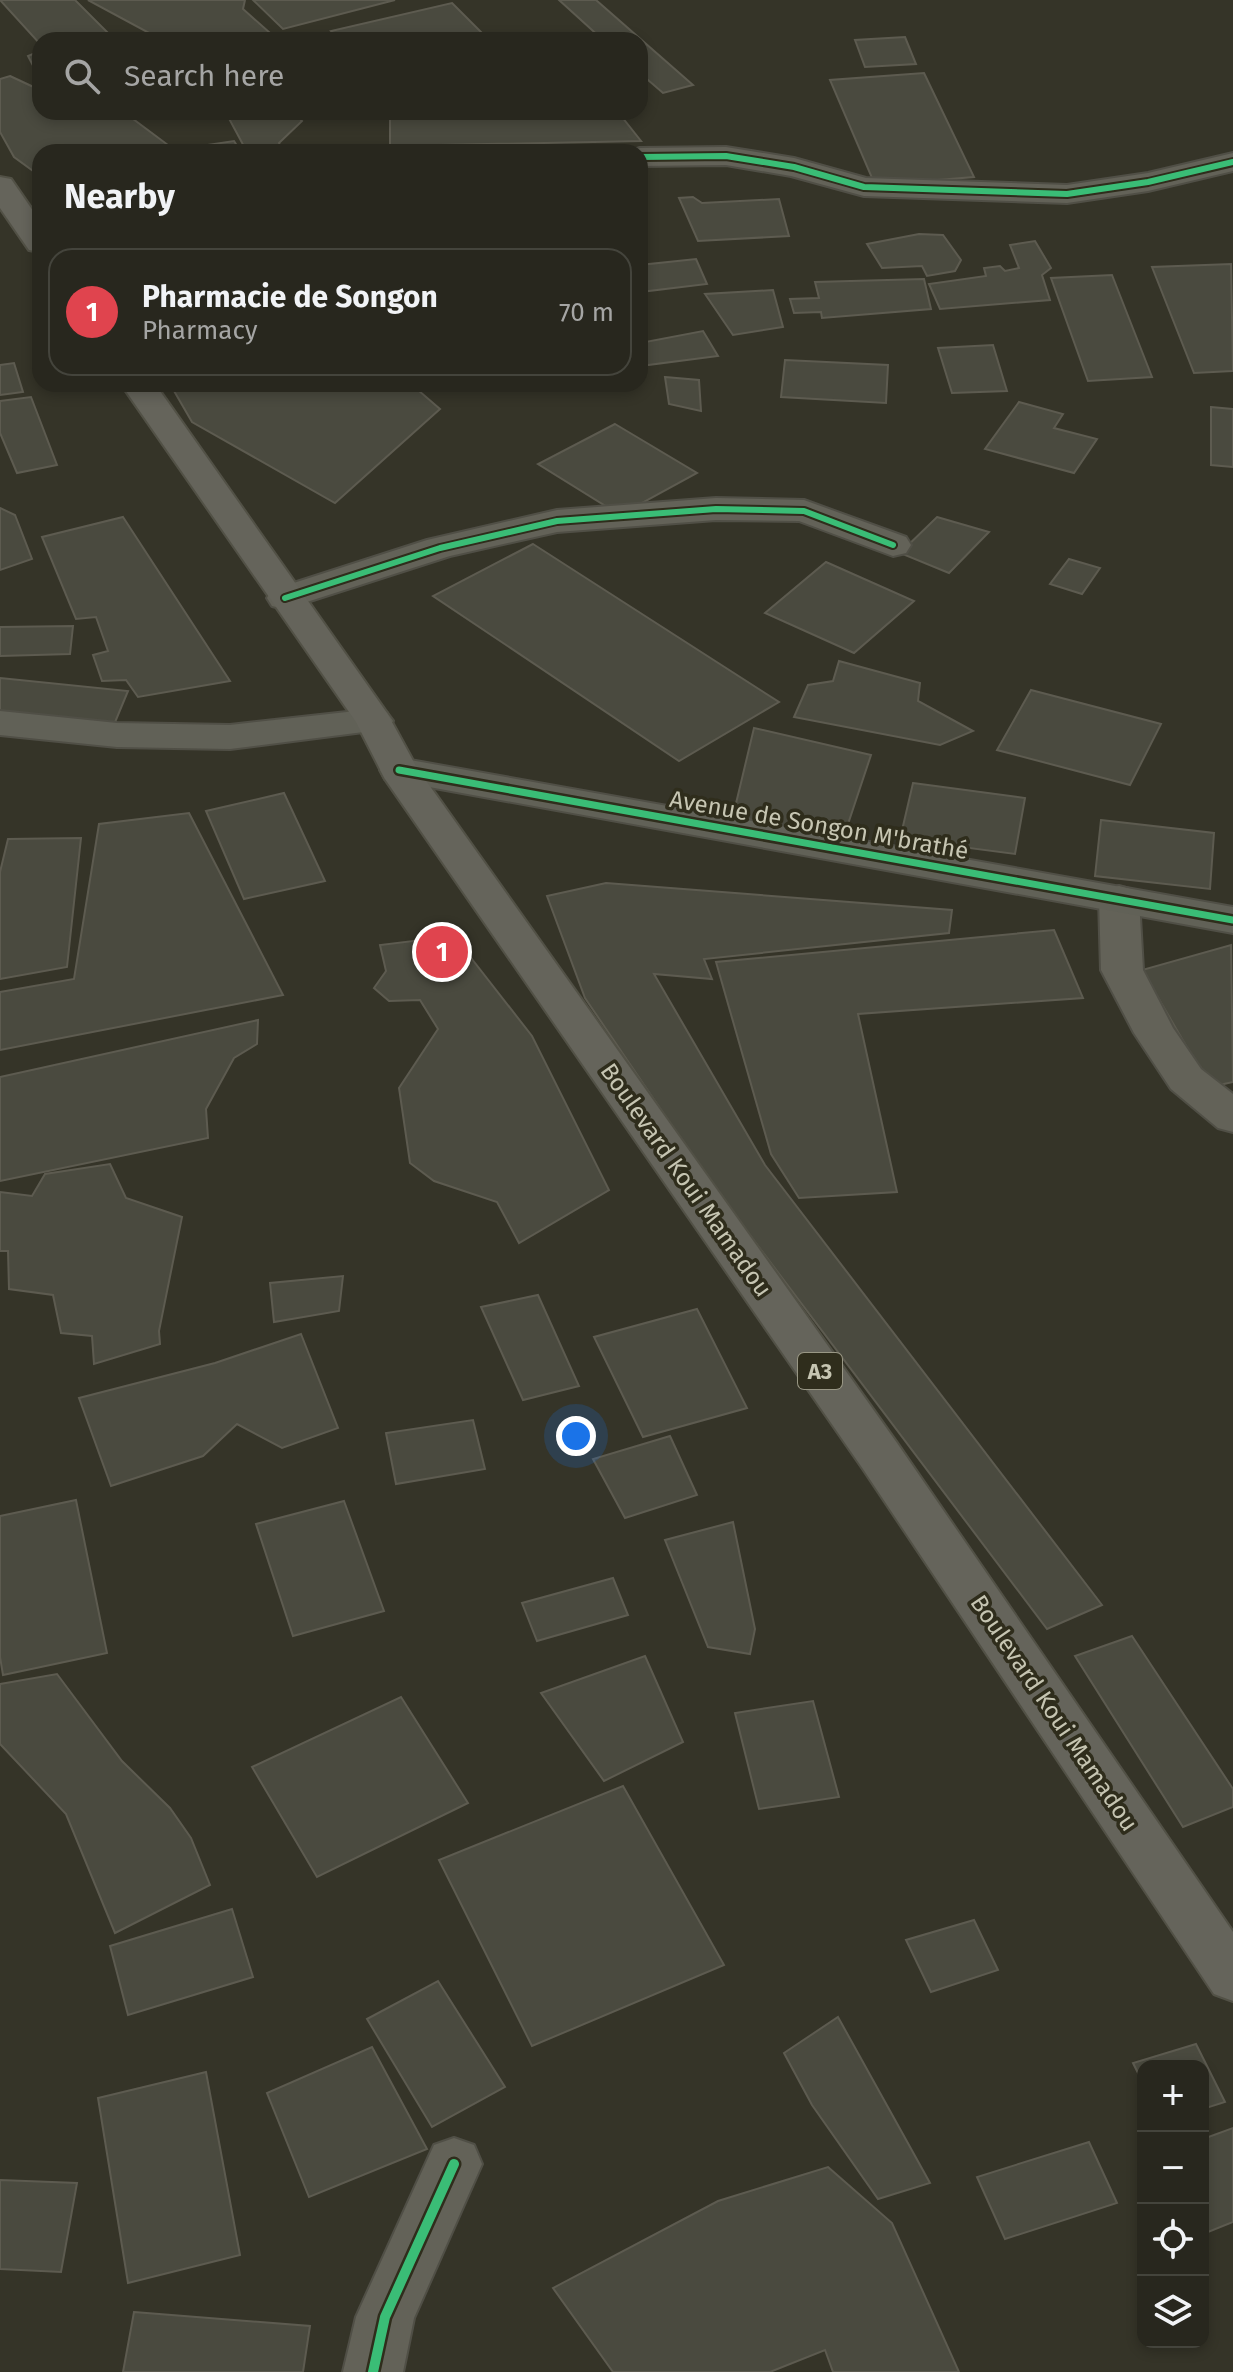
<!DOCTYPE html>
<meta charset="utf-8">
<style>
:root{--surface:#28271e;--page:#302f27;--text:#f1f3f6;--muted:#a5a5a4;--line:#44443c;--accent:#939282}
body{margin:0;font-family:"Fira Sans",sans-serif;background:var(--page);color:var(--text)}
.controls{position:absolute;right:24px;bottom:24px;display:grid;overflow:hidden;border-radius:16px;box-shadow:0 4px 12px #0003}
.controls button{width:72px;height:72px;display:grid;place-items:center;padding:0;border:0;border-bottom:2px solid var(--line);background:var(--surface);color:var(--text);font:40px sans-serif}
.you{position:absolute;left:576px;top:1436px;width:28px;height:28px;margin:-20px;border:6px solid #fff;border-radius:50%;background:#1a73e8;box-shadow:0 0 0 12px #1a73e833}
.badge{display:grid;place-items:center;width:52px;height:52px;border-radius:50%;background:var(--accent);color:#fff;font-size:26px;font-weight:700}
.pin{position:absolute;translate:-50% -50%;border:4px solid #fff;box-shadow:0 2px 8px #0006}
.list{margin:0;padding:0;list-style:none}
h2{display:flex;justify-content:space-between;align-items:center;height:104px;margin:0;padding:0 32px;font-size:34px}
h2 small{font-size:26px;font-weight:400;color:var(--muted)}
.list li{display:grid;grid-template-columns:52px 1fr auto;gap:24px;align-items:center;box-sizing:border-box;height:128px;margin:0 16px 16px;padding:0 16px;border:2px solid var(--line);border-radius:24px}
.list b{display:block;font-size:30px;white-space:nowrap}
.list p{margin:0;font-size:26px;white-space:nowrap;color:var(--muted)}
.list em{font-size:26px;font-style:normal;color:var(--muted)}
.icon{flex:none;width:44px;height:44px;fill:none;stroke:currentColor;stroke-width:2;stroke-linecap:round;stroke-linejoin:round}
.map{position:relative;flex:none;width:1233px;height:2372px;overflow:hidden}
.search{position:absolute;background:var(--surface);box-shadow:0 4px 12px #0003;left:32px;top:32px;width:616px;height:88px;display:flex;align-items:center;gap:20px;box-sizing:border-box;padding:0 28px;border-radius:24px;color:var(--muted);font-size:30px}
.panel{position:absolute;background:var(--surface);box-shadow:0 4px 12px #0003;left:32px;top:144px;width:616px;height:248px;border-radius:24px}
.map>svg:first-child{display:block}
.building{fill:#4a4a3f;stroke:#5d5b50;stroke-width:2}
.lines{fill:none;stroke-linecap:round;stroke-linejoin:round}
.street-casing{stroke:#504f46;stroke-width:4}
.secondary-casing{stroke:#504f46;stroke-width:4}
.primary-casing{stroke:#525146;stroke-width:4}
.street{fill:#636258;fill-rule:evenodd}
.secondary{fill:#616157;fill-rule:evenodd}
.primary{fill:#65645b;fill-rule:evenodd}
.cycleway-far2-casing{stroke:#2f2d1c;stroke-width:10}
.cycleway-far1-casing{stroke:#2f2d1c;stroke-width:12}
.cycleway-casing{stroke:#2f2d1c;stroke-width:15}
.cycleway-far2{stroke:#3abd76;stroke-width:6}
.cycleway-far1{stroke:#3abd76;stroke-width:7}
.cycleway{stroke:#3abd76;stroke-width:10}
.labels{text-anchor:middle;stroke-width:7;stroke-linejoin:round;paint-order:stroke}
.shield{fill:#2f2d1c;stroke:#999785;stroke-width:2}
.shield-label{font-size:22px;font-weight:bold;fill:#c6c5b2}
.street-label{font-size:24px;fill:#c6c5b2;stroke:#2f2d1c}
</style>
<div class="map">
<svg width="1233" height="2372" viewBox="0 0 1233 2372">
<rect width="100%" height="100%" fill="#353428"/>
<g class="building">
<path d="M0,0h75l36,36 37,-3 1,7h-109v4z"/>
<path d="M88,0h157l-2,9 27,24 -31,7h-77z"/>
<path d="M253,0h142l-112,29z"/>
<path d="M559,0h37l97,85 -30,8 -23,-20v-33h-37z"/>
<path d="M452,3l37,37h-149l-9,-9z"/>
<path d="M905,37l11,27 -51,3 -10,-27z"/>
<path d="M40,51v28l-12,-23z"/>
<path d="M924,73l50,104 -99,8 -45,-105z"/>
<path d="M10,76l30,14v22h45l48,7 39,29 -4,4h-128v24l-26,-19 -14,-25v-53z"/>
<path d="M249,112h44l9,9 -23,22 4,9h-36l-21,-39z"/>
<path d="M390,112h228l23,29 -251,5z"/>
<path d="M234,141l7,11h-52l-2,-4z"/>
<path d="M693,197l9,6 77,-4 10,37 -91,5 -19,-43z"/>
<path d="M919,234l24,1 18,25 -6,11 -28,5 -5,-10 -40,2 -15,-24z"/>
<path d="M1035,241l16,27 -9,7 8,25 -110,9 -11,-25 57,-8 -2,-8 16,-2 5,5 14,-3 -9,-23z"/>
<path d="M696,259l11,25 -67,8v-27z"/>
<path d="M1231,264l2,107 -39,2 -42,-106z"/>
<path d="M1112,275l40,102 -64,4 -37,-103z"/>
<path d="M924,279l7,30 -109,9 -1,-6 -27,1 -4,-14 29,-1 -4,-16z"/>
<path d="M773,290l10,37 -50,8 -28,-41z"/>
<path d="M703,331l15,25 -78,10v-23z"/>
<path d="M993,345l14,46 -55,2 -14,-45z"/>
<path d="M785,360l103,5 -2,38 -105,-6z"/>
<path d="M14,363l9,29 -23,3v-30z"/>
<path d="M665,377l34,3 2,31 -32,-7z"/>
<path d="M170,384h241l29,25 -105,94 -143,-81z"/>
<path d="M31,397l26,68 -40,8 -17,-40v-32z"/>
<path d="M1019,402l44,12 -9,14 43,11 -23,34 -89,-24z"/>
<path d="M1211,407l22,2v58l-22,-2z"/>
<path d="M615,424l82,49 -77,42 -82,-51z"/>
<path d="M0,508l15,7 17,44 -32,11z"/>
<path d="M123,517l107,164 -92,16 -12,-17 -24,1 -9,-26 15,-4 -12,-34 -20,2 -34,-82z"/>
<path d="M937,517l52,15 -40,41 -49,-20z"/>
<path d="M533,544l246,158 -100,59 -246,-165z"/>
<path d="M1069,559l31,9 -18,26 -32,-10z"/>
<path d="M826,562l88,39 -60,52 -89,-40z"/>
<path d="M73,626l-3,28 -70,2v-29z"/>
<path d="M839,661l81,22 -2,18 55,30 -33,14 -146,-28 14,-32 25,-4z"/>
<path d="M0,678l128,13 -17,41 -111,-11z"/>
<path d="M1031,690l130,34 -31,61 -133,-35z"/>
<path d="M754,728l117,27 -28,84 -110,-23z"/>
<path d="M913,783l112,15 -10,56 -115,-15z"/>
<path d="M284,793l41,88 -81,18 -38,-88z"/>
<path d="M189,813l94,182 -283,55v-58l74,-13 25,-155z"/>
<path d="M1101,820l113,13 -4,56 -115,-13z"/>
<path d="M81,838l-14,129 -67,12v-107l8,-33z"/>
<path d="M606,883l346,27 -3,23 -245,26 8,20 -58,-5 111,191 337,440 -55,24 -335,-444 -127,-187 -38,-102z"/>
<path d="M1054,930l29,68 -225,16 39,178 -98,6 -28,-44 -55,-192z"/>
<path d="M454,936l78,100 77,154 -90,53 -22,-41 -63,-21 -24,-18 -11,-75 39,-59 -18,-29 -31,1 -15,-13 12,-17 -6,-26z"/>
<path d="M1231,945l2,137 -23,5 -68,-117z"/>
<path d="M258,1020l-1,24 -23,14 -28,51 2,29 -208,43v-104z"/>
<path d="M110,1164l16,34 56,19 -23,114 1,13 -66,20 -2,-28 -31,-3 -8,-38 -44,-6 -1,-38h-8v-59l32,4 13,-22z"/>
<path d="M343,1276l-4,35 -65,11 -4,-39z"/>
<path d="M538,1295l41,91 -56,14 -42,-93z"/>
<path d="M697,1309l50,99 -104,29 -49,-100z"/>
<path d="M301,1334l37,94 -56,20 -45,-24 -34,32 -92,30 -32,-88 136,-35z"/>
<path d="M473,1420l12,49 -89,15 -10,-51z"/>
<path d="M670,1436l27,59 -72,23 -32,-59z"/>
<path d="M76,1500l31,153 -104,22 -3,-18v-141z"/>
<path d="M344,1501l40,110 -91,25 -37,-112z"/>
<path d="M733,1522l22,107 -5,25 -42,-7 -43,-107z"/>
<path d="M613,1578l15,37 -91,26 -15,-38z"/>
<path d="M1132,1636l101,153v18l-50,20 -108,-171z"/>
<path d="M645,1656l38,86 -79,39 -63,-88z"/>
<path d="M57,1674l65,87 48,47 21,30 19,47 -95,48 -49,-119 -66,-70v-60z"/>
<path d="M401,1697l67,106 -151,74 -65,-110z"/>
<path d="M813,1701l26,96 -80,12 -24,-96z"/>
<path d="M623,1786l101,179 -192,81 -93,-186z"/>
<path d="M232,1909l21,68 -125,38 -18,-69z"/>
<path d="M974,1920l24,50 -67,22 -25,-52z"/>
<path d="M438,1981l67,106 -73,40 -65,-108z"/>
<path d="M838,2017l92,166 -52,16 -66,-94 -28,-52z"/>
<path d="M1196,2044l29,58 -22,7v-43h-60v17l-10,-20z"/>
<path d="M372,2047l55,102 -118,48 -42,-104z"/>
<path d="M206,2072l34,183 -112,28 -30,-185z"/>
<path d="M1233,2128v94l-25,10 -5,-8v-85z"/>
<path d="M1089,2142l28,61 -112,36 -28,-62z"/>
<path d="M828,2167l64,56 67,149h-126l-8,-22 -55,22h-157l-60,-84 165,-87z"/>
<path d="M0,2180l77,3 -16,89 -61,-3z"/>
<path d="M134,2312l176,14 -7,46h-180z"/>
</g>
<g class="lines">
<g class="street-casing">
<g id="street">
<path d="M726,147l68,11 72,20 201,7 81,-12 85,-20v18l-85,20 -81,12 -203,-7 -73,-20 -65,-11 -86,1v-14h-12l12,-4z"/>
<path d="M716,498l88,2 102,37 5,8 -5,8 -13,3 -94,-35 -83,-1 -159,12 -107,24 -165,53 -13,-3 -5,-8 5,-8 155,-50 130,-30z"/>
<path d="M1119,886l14,4 6,9 4,71 30,58 28,41 32,25v38l-15,-4 -47,-39 -37,-56 -33,-63 -2,-71 6,-9z"/>
<path d="M454,2138l20,7 8,19 -68,154 -11,54h-60l13,-55 78,-172z"/>
</g>
</g>
<g class="secondary-casing">
<g id="secondary">
<path d="M374,709l13,4 6,8 -6,8 -157,20 -113,-2 -117,-12v-24l117,12 113,2z"/>
<path d="M399,758l834,149v26l-848,-154 -5,-9 5,-9z"/>
</g>
</g>
<g class="primary-casing">
<g id="primary">
<path d="M0,177l11,2 29,42v31l-11,-2 -29,-42z"/>
<path d="M121,384h34l232,329 30,55 480,675 336,489v69l-19,-7 -351,-525 -478,-690 -29,-57z"/>
</g>
</g>
<use href="#street" class="street"/>
<use href="#secondary" class="secondary"/>
<use href="#primary" class="primary"/>
<g class="cycleway-far2-casing">
<g id="cycleway-far2">
<path d="M640,157l86,-1 68,11 70,20 203,7 81,-12 85,-20"/>
<path d="M285,598l155,-50 117,-27 159,-12 88,2 89,34"/>
</g>
</g>
<g class="cycleway-far1-casing">
<path id="cycleway-far1" d="M399,770l834,150"/>
</g>
<g class="cycleway-casing">
<path id="cycleway" d="M373,2372l12,-55 69,-153"/>
</g>
<use href="#cycleway-far2" class="cycleway-far2"/>
<use href="#cycleway-far1" class="cycleway-far1"/>
<use href="#cycleway" class="cycleway"/>
</g>
<g class="labels">
<rect class="shield" x="798" y="1353" width="44" height="36" rx="6"/>
<g class="shield-label">
<text x="820" y="1379">A3</text>
</g>
<g class="street-label">
<text transform="translate(819 825) rotate(10)" y="8">Avenue de Songon M'brathé</text>
<text transform="translate(686 1180) rotate(55)" y="8">Boulevard Koui Mamadou</text>
<text transform="translate(1054 1713) rotate(56)" y="8">Boulevard Koui Mamadou</text>
</g>
</g>
</svg>
<div class="controls">
<button>+</button>
<button>−</button>
<button><svg class="icon" aria-label="locate" viewBox="0 0 24 24"><circle cx="12" cy="12" r="6"/><path d="M12 2v4M12 18v4M2 12h4M18 12h4"/></svg></button>
<button><svg class="icon" aria-label="layers" viewBox="0 0 24 24"><path d="M12 4l9 5-9 5-9-5zM3 14l9 5 9-5"/></svg></button>
</div>
<div class="you"></div>
<div class="pin badge" style="left:442px;top:952px;background:#e0444e">1</div>
<div class="search"><svg class="icon" aria-label="search" viewBox="0 0 24 24"><circle cx="10" cy="10" r="6"/><path d="M15 15l6 6"/></svg>Search here</div>
<section class="panel">
<h2>Nearby<small></small></h2>
<ul class="list">
<li><span class="badge" style="background:#e0444e">1</span><div><b>Pharmacie de Songon</b><p>Pharmacy</p></div><em>70 m</em></li>
</ul>
</section>
</div>
